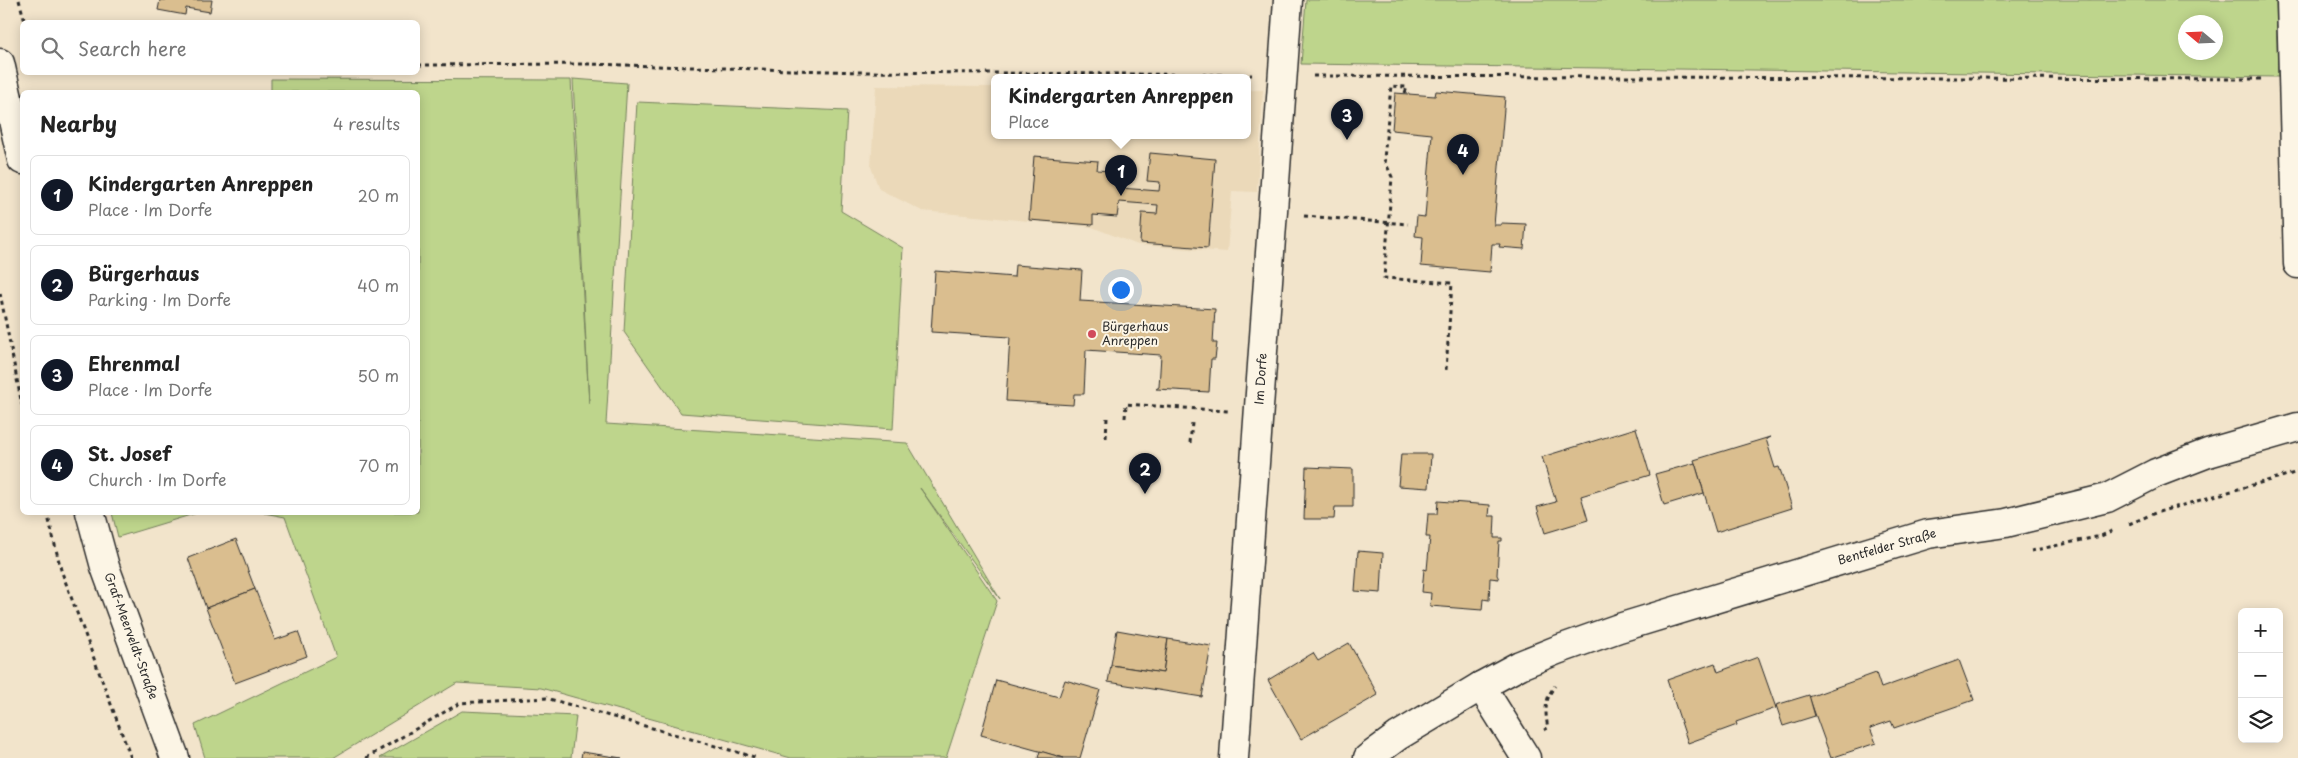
<!DOCTYPE html>
<meta charset="utf-8">
<style>
:root{--surface:#fff;--page:#f6f6f6;--text:#222;--muted:#767676;--line:#e0e0e0;--accent:#111827}
body{margin:0;font-family:"Playpen Sans",sans-serif;background:var(--page);color:var(--text)}
.controls{position:absolute;right:15px;bottom:15px;display:grid;overflow:hidden;border-radius:8px;box-shadow:0 2px 12px #0003}
.controls button{width:45px;height:45px;display:grid;place-items:center;padding:0;border:0;border-bottom:1px solid var(--line);background:var(--surface);color:var(--text);font:25px sans-serif}
.compass{position:absolute;left:2178px;top:15px;width:45px;height:45px;border-radius:50%;background:var(--surface);box-shadow:0 2px 12px #0003;rotate:289deg}
.you{position:absolute;left:1120px;top:289px;width:18px;height:18px;margin:-12px;border:4px solid #fff;border-radius:50%;background:#1a73e8;box-shadow:0 0 0 8px #1a73e833}
.badge{display:grid;place-items:center;width:32px;height:32px;border-radius:50%;background:var(--accent);color:#fff;font-size:16px;font-weight:700}
.pin{position:absolute;translate:-50% -41px;filter:drop-shadow(0 1px 2px #0008)}
.pin::after{content:'';position:absolute;top:26px;width:18px;height:15px;background:inherit;clip-path:polygon(0 0,100% 0,50% 100%)}
.popup{position:absolute;left:991px;top:74px;width:260px;height:65px;box-sizing:border-box;display:grid;place-content:center;border-radius:8px;background:var(--surface);filter:drop-shadow(0 1px 4px #0005);font-size:16px;white-space:nowrap;color:var(--muted)}
.popup b{font-size:19px;color:var(--text)}
.popup::after{content:'';position:absolute;left:50%;top:100%;margin-left:-10px;border:10px solid transparent;border-top-color:var(--surface)}
.list{margin:0;padding:0;list-style:none}
h2{display:flex;justify-content:space-between;align-items:center;height:65px;margin:0;padding:0 20px;font-size:21px}
h2 small{font-size:16px;font-weight:400;color:var(--muted)}
.list li{display:grid;grid-template-columns:32px 1fr auto;gap:15px;align-items:center;box-sizing:border-box;height:80px;margin:0 10px 10px;padding:0 10px;border:1px solid var(--line);border-radius:8px}
.list b{display:block;font-size:19px;white-space:nowrap}
.list p{margin:0;font-size:16px;white-space:nowrap;color:var(--muted)}
.list em{font-size:16px;font-style:normal;color:var(--muted)}
.icon{flex:none;width:28px;height:28px;fill:none;stroke:currentColor;stroke-width:2;stroke-linecap:round;stroke-linejoin:round}
.map{position:relative;flex:none;width:2298px;height:758px;overflow:hidden}
.search{position:absolute;background:var(--surface);box-shadow:0 2px 12px #0003;left:20px;top:20px;width:400px;height:55px;display:flex;align-items:center;gap:12px;box-sizing:border-box;padding:0 18px;border-radius:8px;color:var(--muted);font-size:19px}
.panel{position:absolute;background:var(--surface);box-shadow:0 2px 12px #0003;left:20px;top:90px;width:400px;height:425px;border-radius:8px}
.map>svg:first-child{display:block}
.built{fill:#ebd9b9}
.green{fill:#bed58c;stroke:#74805c;fill-rule:evenodd}
.building{fill:#dabe8f;stroke:#2b2b2b}
.lines{fill:none;stroke-linecap:round;stroke-linejoin:round}
.minor-casing{stroke:#2b2b2b;stroke-width:31}
.tertiary-casing{stroke:#2b2b2b;stroke-width:31}
.secondary-casing{stroke:#2b2b2b;stroke-width:31}
.path{stroke:#2b2b2b;stroke-width:3;stroke-dasharray:4 4;stroke-linecap:butt}
.minor{stroke:#fcf5e5;stroke-width:28}
.tertiary{stroke:#fcf5e5;stroke-width:28}
.secondary{stroke:#fcf5e5;stroke-width:28}
.poi-dot{fill:#d1495b;stroke:#fcf5e5;stroke-width:2}
.labels{text-anchor:middle;stroke-width:4;stroke-linejoin:round;paint-order:stroke}
.poi-label{font-size:12px;fill:#2b2b2b;stroke:#fcf5e5;text-anchor:start}
.street-label{font-size:12px;fill:#2b2b2b;stroke:#fcf5e5}
</style>
<div class="map">
<svg width="2298" height="758" viewBox="0 0 2298 758">
<rect width="100%" height="100%" fill="#f2e4cb"/>
<filter id="ink" filterUnits="userSpaceOnUse"><feTurbulence type="fractalNoise" baseFrequency=".02" numOctaves="2"/><feDisplacementMap in="SourceGraphic" scale="10" xChannelSelector="R" yChannelSelector="G"/><feConvolveMatrix kernelMatrix="1 2 1 2 8 2 1 2 1" color-interpolation-filters="sRGB"/></filter>
<g filter="url(#ink)">
<path class="built" d="M876,86l119,1v48h252v-45h16l-6,102 -25,-1 -5,61 -89,-7 -46,-18 -170,-16 -43,-22 -8,-22z"/>
<g class="green">
<path d="M1306,0h970l2,77 -977,-13zM2186,22h30v30h-30z"/>
<path d="M271,79l300,1 18,324 -16,-325 54,4 -21,341 301,19 93,156 -80,-111 77,113 -51,157h-155l-250,-70 -84,-5 -124,75h-128l-10,-33 141,-68 -51,-140 -21,-4 154,-1v-420h-147z"/>
<path d="M637,102l210,9 -6,100 62,37 -10,181 -212,-16 -57,-81z"/>
<path d="M112,513v-1l85,1 -79,24z"/>
<path d="M462,711l114,5 -5,42h-191z"/>
</g>
<g class="building">
<path d="M160,0h52l-2,12 -24,-4 -1,7 -27,-5z"/>
<path d="M1436,91l69,6 -11,128h7v-2l25,1 -2,25 -25,-2 1,-3h-8l-2,28 -69,-6 2,-29 -8,-1 2,-20 8,1 7,-83 -40,-4 3,-37 40,3z"/>
<path d="M1150,153l65,6 -7,89 -68,-5 2,-30 15,1 1,-9 -39,-3 -2,15 -24,-2v10l-64,-5 5,-64 64,5 -1,9 24,2 -1,16 39,3 1,-9 -13,-1z"/>
<path d="M1015,265l67,5 -2,31 135,8 -2,34h4l-2,16h-4l-2,33 -53,-3 3,-2 2,-32 -75,-5 -2,44h-10l-1,11 -67,-4 4,-64 -79,-5 4,-61 79,6z"/>
<path d="M1636,428l14,47 -69,21 7,24 -43,13 -8,-26 19,-5 -14,-45z"/>
<path d="M1770,437l-4,2 9,29 4,-1 3,8 10,33 -76,24 -22,-72z"/>
<path d="M1401,454h30l-2,34 -31,-2z"/>
<path d="M1695,463l9,30 -40,12 -9,-31z"/>
<path d="M1306,467l47,2v38h-18l-1,12h-30z"/>
<path d="M1438,501l52,4 -1,11h6l-1,22h8v3h-3l-2,34 2,4 -9,-1 -1,22 -6,-1 -1,11 -52,-4 1,-13 -9,-1 2,-23 3,1 3,-33h-4l2,-23h9z"/>
<path d="M236,539l19,50 -49,19 -18,-50z"/>
<path d="M1358,551l25,2 -2,40 -26,-2z"/>
<path d="M255,589l20,51 23,-8 9,24 -72,27 -29,-75z"/>
<path d="M1117,630l51,9 -5,34 -52,-8z"/>
<path d="M1168,639l43,7 -9,51 -94,-15 3,-17 52,8z"/>
<path d="M1349,643l29,52 -77,44 -33,-59 45,-27 5,8z"/>
<path d="M1758,657l18,51 -40,14 1,3 -49,18 -21,-63 48,-17 3,9z"/>
<path d="M1959,660l15,40 -80,28 -3,-7 -21,7 6,15 -45,15 -22,-61 67,-24 5,15z"/>
<path d="M996,680l63,17 6,-17 35,10 -20,68h-16l-83,-23z"/>
<path d="M1809,695l6,21 -32,10 -7,-21z"/>
<path d="M1040,751l24,7h-26z"/>
<path d="M582,752l40,6h-41z"/>
</g>
<g class="lines">
<g class="minor-casing">
<g id="minor">
<path d="M2291,0l7,264"/>
<path d="M1234,758l54,-758"/>
</g>
</g>
<g class="tertiary-casing">
<path id="tertiary" d="M1481,686l39,-21 37,-15 62,-22 309,-94 78,-11 101,-25 49,-25 52,-20 90,-26"/>
</g>
<g class="secondary-casing">
<g id="secondary">
<path d="M0,63l22,97"/>
<path d="M90,512l15,55 70,191"/>
<path d="M1368,758l30,-22 83,-50 45,72"/>
</g>
</g>
<g class="path">
<path d="M19,0l6,22"/>
<path d="M418,65l171,-1 272,8 391,3"/>
<path d="M1313,76l949,3"/>
<path d="M1405,93l2,-6 -16,-1 -7,73 8,18 -8,101 68,5 -6,87"/>
<path d="M1304,216l104,8"/>
<path d="M0,293l22,112"/>
<path d="M1125,418l1,-14 102,7"/>
<path d="M1106,438l1,-20"/>
<path d="M1190,443l2,-20"/>
<path d="M47,512l14,58 70,188"/>
<path d="M2129,524l26,-11 143,-41"/>
<path d="M2031,551l70,-15 13,-6"/>
<path d="M1544,730l4,-2c-3,-15 -4,-29 7,-42"/>
<path d="M366,758l94,-55 86,-5 212,60"/>
</g>
<use href="#minor" class="minor"/>
<use href="#tertiary" class="tertiary"/>
<use href="#secondary" class="secondary"/>
</g>
</g>
<circle class="poi-dot" cx="1092" cy="334" r="5"/>
<g class="labels">
<g class="poi-label">
<text x="1102" y="331">Bürgerhaus<tspan x="1102" dy="14">Anreppen</tspan></text>
</g>
<g class="street-label">
<text transform="translate(1261 379) rotate(-86)" y="4">Im Dorfe</text>
<text transform="translate(1887 547) rotate(-16)" y="4">Bentfelder Straße</text>
<text transform="translate(131 636) rotate(70)" y="4">Graf-Meerveldt-Straße</text>
</g>
</g>
</svg>
<div class="controls">
<button>+</button>
<button>−</button>
<button><svg class="icon" aria-label="layers" viewBox="0 0 24 24"><path d="M12 4l9 5-9 5-9-5zM3 14l9 5 9-5"/></svg></button>
</div>
<svg class="compass" viewBox="-18 -18 36 36"><path d="M0-13l5 13h-10z" fill="#e53935"/><path d="M0 13l5-13h-10z" fill="#767676"/></svg>
<div class="you"></div>
<div class="pin badge" style="left:1121px;top:196px">1</div>
<div class="popup"><b>Kindergarten Anreppen</b>Place</div>
<div class="pin badge" style="left:1145px;top:494px">2</div>
<div class="pin badge" style="left:1347px;top:140px">3</div>
<div class="pin badge" style="left:1463px;top:175px">4</div>
<div class="search"><svg class="icon" aria-label="search" viewBox="0 0 24 24"><circle cx="10" cy="10" r="6"/><path d="M15 15l6 6"/></svg>Search here</div>
<section class="panel">
<h2>Nearby<small>4 results</small></h2>
<ul class="list">
<li><span class="badge">1</span><div><b>Kindergarten Anreppen</b><p>Place · Im Dorfe</p></div><em>20 m</em></li>
<li><span class="badge">2</span><div><b>Bürgerhaus</b><p>Parking · Im Dorfe</p></div><em>40 m</em></li>
<li><span class="badge">3</span><div><b>Ehrenmal</b><p>Place · Im Dorfe</p></div><em>50 m</em></li>
<li><span class="badge">4</span><div><b>St. Josef</b><p>Church · Im Dorfe</p></div><em>70 m</em></li>
</ul>
</section>
</div>
